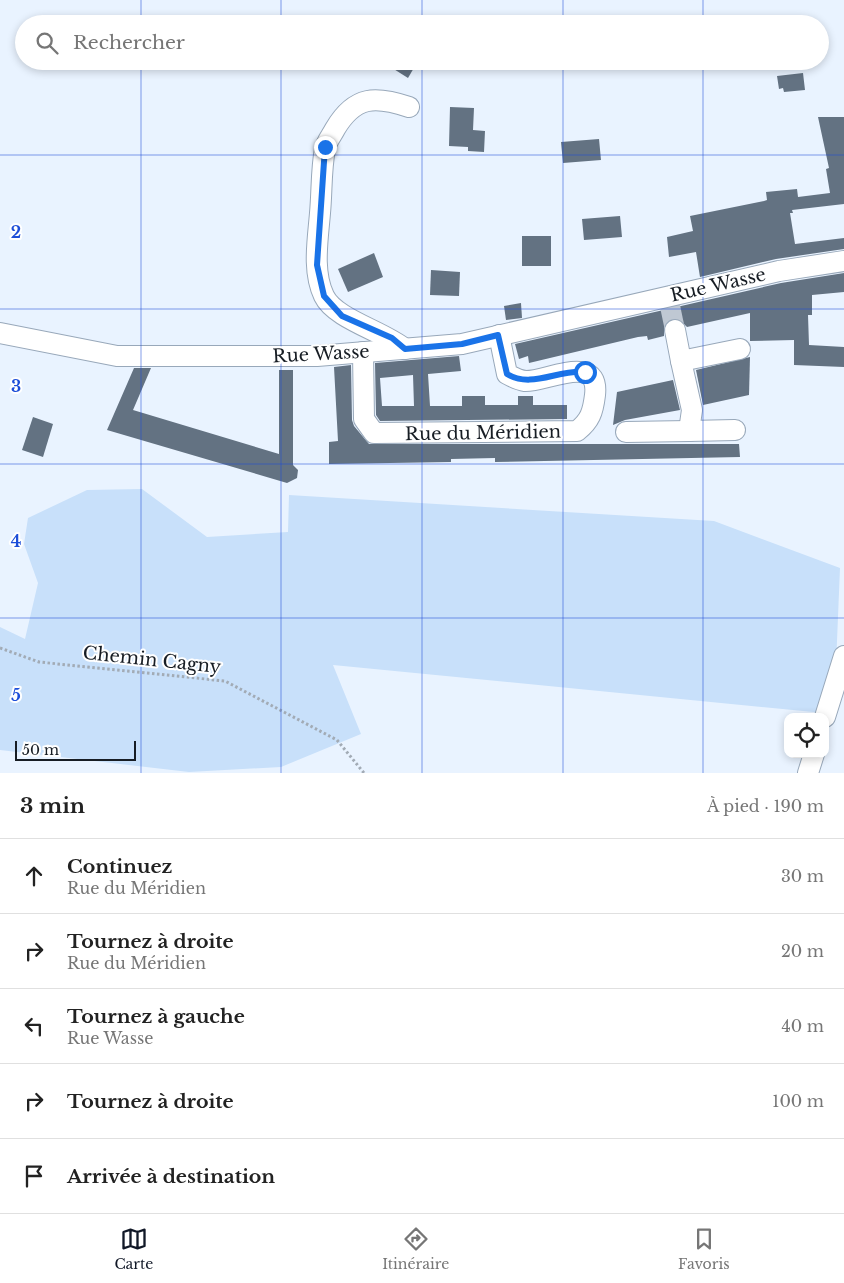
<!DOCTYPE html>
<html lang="fr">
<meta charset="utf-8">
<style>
:root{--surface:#fff;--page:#f6f6f6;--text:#222;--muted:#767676;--line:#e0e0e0;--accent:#111827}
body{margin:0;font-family:"Libre Baskerville",serif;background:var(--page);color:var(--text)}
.controls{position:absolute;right:15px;bottom:15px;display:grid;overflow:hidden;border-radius:10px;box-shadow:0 2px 8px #0003}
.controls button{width:45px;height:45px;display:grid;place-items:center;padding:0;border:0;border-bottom:1px solid var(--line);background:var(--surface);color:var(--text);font:25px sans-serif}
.scale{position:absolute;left:15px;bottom:12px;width:121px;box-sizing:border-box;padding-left:5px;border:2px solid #171d24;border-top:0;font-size:14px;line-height:18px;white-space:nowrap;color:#171d24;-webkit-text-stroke:4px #fff;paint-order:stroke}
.stop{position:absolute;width:15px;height:15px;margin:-11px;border:4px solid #1a73e8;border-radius:50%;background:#fff}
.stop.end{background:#1a73e8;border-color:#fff;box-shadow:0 1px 5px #0008}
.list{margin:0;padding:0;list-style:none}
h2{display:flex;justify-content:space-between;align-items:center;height:65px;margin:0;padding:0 20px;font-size:21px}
h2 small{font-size:16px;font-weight:400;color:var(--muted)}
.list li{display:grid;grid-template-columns:32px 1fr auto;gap:15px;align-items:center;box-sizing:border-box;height:75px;padding:0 20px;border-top:1px solid var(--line)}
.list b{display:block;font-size:19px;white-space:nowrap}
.list p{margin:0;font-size:16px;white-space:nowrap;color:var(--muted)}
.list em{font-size:16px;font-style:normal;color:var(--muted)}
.icon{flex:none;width:28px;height:28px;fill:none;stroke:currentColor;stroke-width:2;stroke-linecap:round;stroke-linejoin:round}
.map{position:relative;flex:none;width:844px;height:773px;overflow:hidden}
.search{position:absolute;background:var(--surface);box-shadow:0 2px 8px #0003;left:15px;right:15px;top:15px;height:55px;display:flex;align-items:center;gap:12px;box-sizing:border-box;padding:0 18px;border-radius:28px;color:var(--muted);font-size:19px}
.sheet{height:440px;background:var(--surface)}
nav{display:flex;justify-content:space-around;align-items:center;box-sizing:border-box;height:70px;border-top:1px solid var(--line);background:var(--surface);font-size:14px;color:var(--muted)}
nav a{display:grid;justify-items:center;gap:2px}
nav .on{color:var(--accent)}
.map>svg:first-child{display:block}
.green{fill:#c8e0fa}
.building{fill:#637282;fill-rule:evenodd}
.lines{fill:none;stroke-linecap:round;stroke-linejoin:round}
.minor-tunnel{stroke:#bfc8d3;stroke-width:20;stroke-dasharray:20 10;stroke-linecap:butt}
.minor-casing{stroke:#98a8ba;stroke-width:22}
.path{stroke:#a2abb5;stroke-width:3;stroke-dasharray:2.5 2.5;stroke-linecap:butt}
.minor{stroke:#fff;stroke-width:20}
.route{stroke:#1a73e8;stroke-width:6}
.grid{fill:none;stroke:#1d4ed8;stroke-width:1;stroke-opacity:0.55}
.labels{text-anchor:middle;stroke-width:4;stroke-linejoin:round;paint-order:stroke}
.street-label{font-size:18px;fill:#171d24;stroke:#fff}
.grid-label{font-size:16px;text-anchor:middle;font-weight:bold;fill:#1d4ed8;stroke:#fff;stroke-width:4;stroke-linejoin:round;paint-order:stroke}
</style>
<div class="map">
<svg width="844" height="773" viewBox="0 0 844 773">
<rect width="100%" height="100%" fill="#e9f3ff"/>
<path class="green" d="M142,489l65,48 81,-5 1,-37 425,26 126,47 -6,146 -501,-49 28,69 -80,33 -92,5 -189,-22v-123l25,12 13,-56 -14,-39 4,-26 59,-28z"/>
<g class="building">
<path d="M381,61h37l-10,17z"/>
<path d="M803,73l2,17 -21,2 -1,-4 -4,1 -2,-13z"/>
<path d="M450,107l24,1 -1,22 12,1 -1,21 -16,-1v-4l-19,-1z"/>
<path d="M818,117h26v87l-52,6 1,3h-3l5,31 49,-6v11l-68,10 -76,18 -4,-25 -27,5 -2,-20 26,-6 -3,-15 74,-15 3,-1 -1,-8 31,-3 1,8 32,-4 -4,-24 3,-1z"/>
<path d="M599,139l2,21 -38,3 -2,-21z"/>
<path d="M620,216l2,21 -38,3 -2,-21z"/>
<rect x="522" y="236" width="29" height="30"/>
<path d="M374,253l9,24 -35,15 -10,-23z"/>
<path d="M431,270l29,2 -1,24 -29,-1z"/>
<path d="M844,273v19l-32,3v20h-4l1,30 35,2v20l-50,-2v-25l-44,1v-28l-63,14 -8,-8 -7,-1 -8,8v10l-16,4 -1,-4 -9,1 -109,26 -1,-7 -9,3 -4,-15 266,-61z"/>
<path d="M521,303l1,15 -16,2 -2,-14z"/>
<path d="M459,356l2,15 -33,3 2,32h32v-10h23v9h33v-9h15v9h34v14l-187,2 -4,-6 -1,-52zM413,375l1,31h-32l-2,-28z"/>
<path d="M750,357l-1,38 -46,10 -7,-35z"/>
<path d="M351,365l1,55 2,6 15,18h370l1,13 -245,5v-4l-44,1v3l-122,2v-22l9,-1 -4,-74z"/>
<path d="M134,368h17l-18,42 146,44v-84h14v95l5,5 -1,8 -10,5 -180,-53z"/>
<path d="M673,380l7,30 -55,10 -12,5 4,-33z"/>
<path d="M33,417l20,7 -10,33 -21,-7z"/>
</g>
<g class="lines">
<path class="minor-tunnel" d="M670,306l5,24"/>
<g class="minor-casing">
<g id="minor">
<path d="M675,330l6,31 59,-12"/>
<path d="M0,333l117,23h200l145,-12 317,-73 65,-10"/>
<path d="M405,349c-22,-18 -70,-30 -81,-53 -12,-25 -6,-57 -4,-83 2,-21 1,-44 5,-64 1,-7 7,-14 10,-20 20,-34 41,-33 74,-22"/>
<path d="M363,352l1,67 10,14 203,-2c13,-10 16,-19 18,-36 5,-43 -49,-13 -70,-14 -7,-1 -12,-4 -18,-7l-8,-39"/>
<path d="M681,361l11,49 -3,21 46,-1"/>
<path d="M626,432l63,-1"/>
<path d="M825,717l19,-61"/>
<path d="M808,773l6,-19"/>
</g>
</g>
<path class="path" d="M0,648l39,14 186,19 112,59 27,33"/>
<use href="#minor" class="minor"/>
</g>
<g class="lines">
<path class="route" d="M325,147l-8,118 7,31 18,20 50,22 13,11 57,-5 36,-9 9,39c25,15 51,-5 78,-2"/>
</g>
<path class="grid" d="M141,0v24M281,0v24M422,0v24M563,0v24M703,0v24M141,61v712M281,61v712M422,61v712M563,61v712M703,61v712M0,155h844M0,309h844M0,464h844M0,618h844"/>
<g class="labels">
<g class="street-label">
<text transform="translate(718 285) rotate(-13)" y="6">Rue Wasse</text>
<text transform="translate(321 354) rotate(-3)" y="6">Rue Wasse</text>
<text transform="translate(483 433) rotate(-1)" y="6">Rue du Méridien</text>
<text transform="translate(152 660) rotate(6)" y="6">Chemin Cagny</text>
</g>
</g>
<g class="grid-label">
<text x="16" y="238">2</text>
<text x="16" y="392">3</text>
<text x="16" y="547">4</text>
<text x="16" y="701">5</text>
</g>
</svg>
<div class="controls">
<button><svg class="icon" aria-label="locate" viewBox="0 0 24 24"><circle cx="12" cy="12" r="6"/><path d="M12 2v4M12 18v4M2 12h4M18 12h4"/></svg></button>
</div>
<div class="scale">50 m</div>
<div class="stop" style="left:585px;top:372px"></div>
<div class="stop end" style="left:325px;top:147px"></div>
<div class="search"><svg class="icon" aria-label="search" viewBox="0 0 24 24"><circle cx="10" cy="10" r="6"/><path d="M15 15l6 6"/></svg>Rechercher</div>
</div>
<section class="sheet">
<h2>3 min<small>À pied · 190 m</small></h2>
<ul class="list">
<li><svg class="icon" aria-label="ahead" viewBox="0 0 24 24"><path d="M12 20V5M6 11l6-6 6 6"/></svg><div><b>Continuez</b><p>Rue du Méridien</p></div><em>30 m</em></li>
<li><svg class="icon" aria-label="right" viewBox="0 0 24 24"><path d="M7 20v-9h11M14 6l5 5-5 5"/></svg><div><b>Tournez à droite</b><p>Rue du Méridien</p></div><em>20 m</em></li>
<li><svg class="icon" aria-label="left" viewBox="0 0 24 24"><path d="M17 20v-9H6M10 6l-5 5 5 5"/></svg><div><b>Tournez à gauche</b><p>Rue Wasse</p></div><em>40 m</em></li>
<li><svg class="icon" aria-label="right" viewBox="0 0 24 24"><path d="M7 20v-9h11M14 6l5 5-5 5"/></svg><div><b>Tournez à droite</b></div><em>100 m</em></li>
<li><svg class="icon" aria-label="arrive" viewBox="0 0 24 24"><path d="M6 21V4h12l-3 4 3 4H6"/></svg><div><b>Arrivée à destination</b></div></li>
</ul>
</section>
<nav>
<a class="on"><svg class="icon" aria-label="map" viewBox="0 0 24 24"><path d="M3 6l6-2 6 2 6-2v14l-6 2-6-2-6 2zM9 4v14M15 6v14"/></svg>Carte</a>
<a><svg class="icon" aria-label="directions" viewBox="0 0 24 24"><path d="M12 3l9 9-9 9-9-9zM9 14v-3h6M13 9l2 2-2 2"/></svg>Itinéraire</a>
<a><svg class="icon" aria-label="saved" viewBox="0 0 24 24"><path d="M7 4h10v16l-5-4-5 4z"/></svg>Favoris</a>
</nav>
